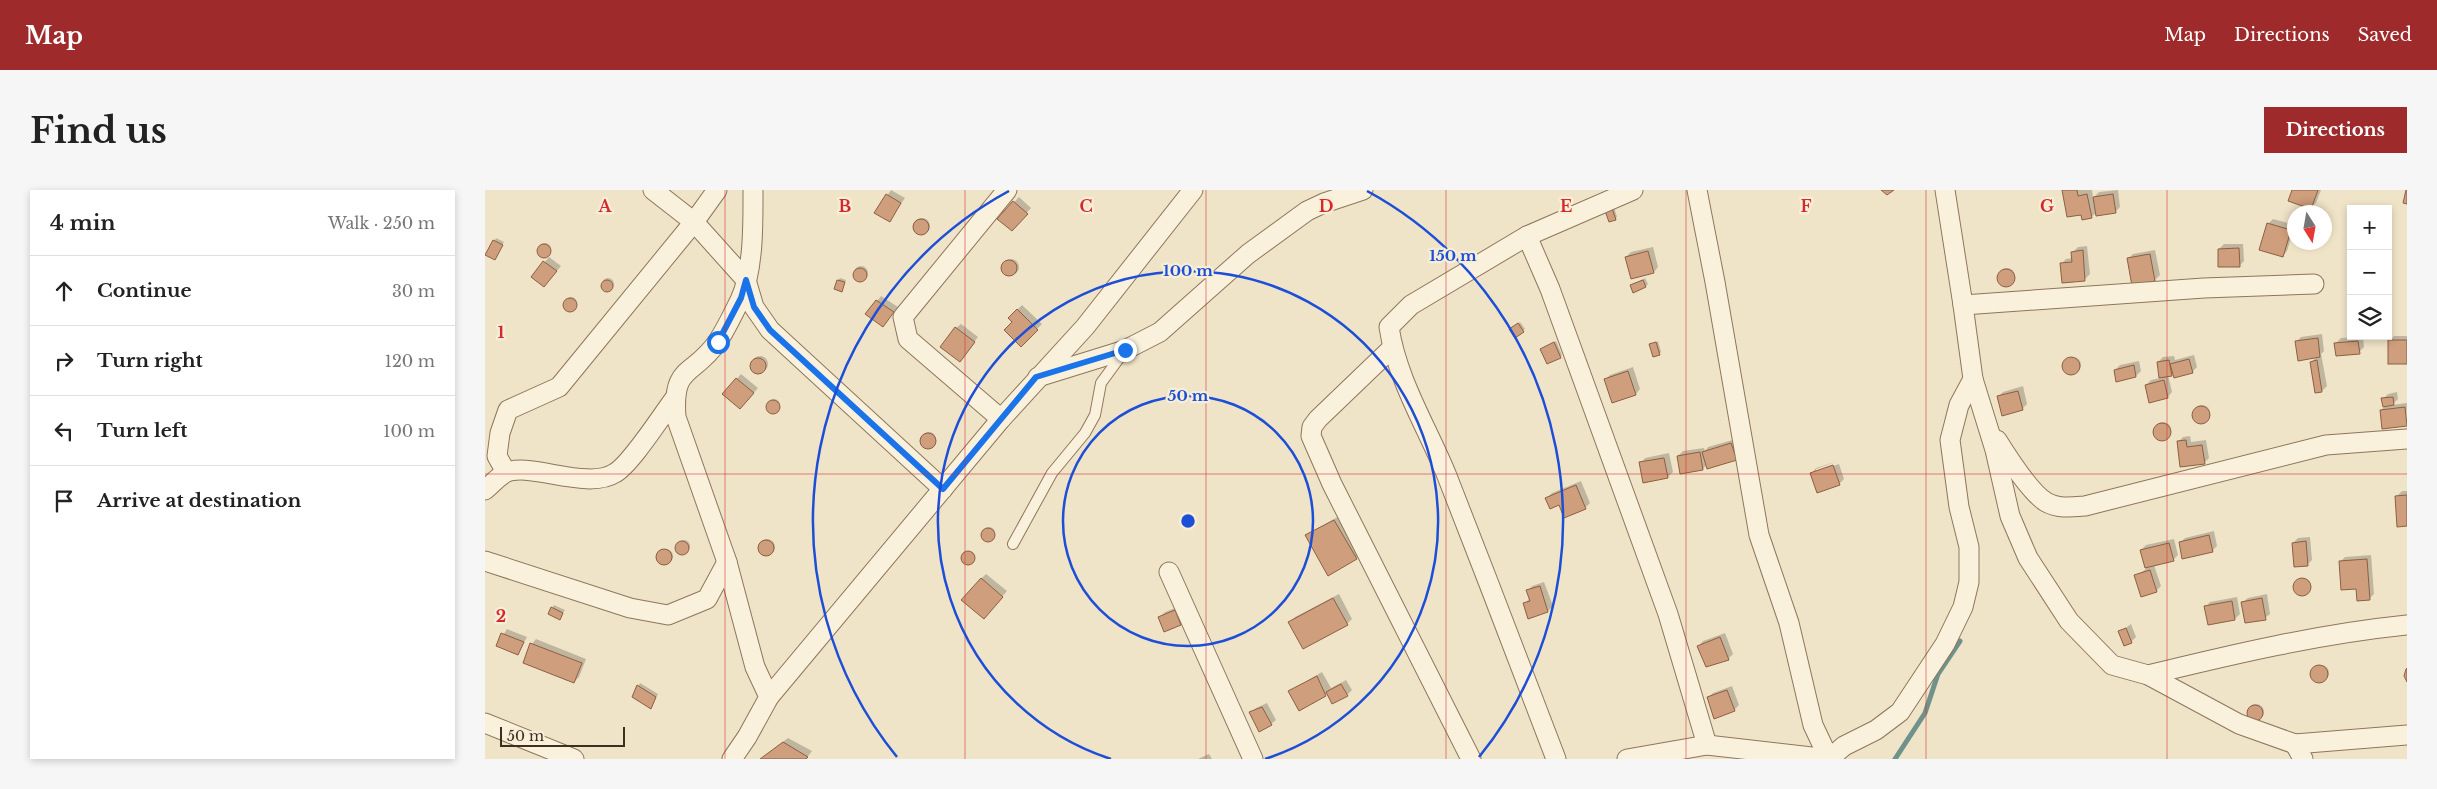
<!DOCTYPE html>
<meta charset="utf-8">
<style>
:root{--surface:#fff;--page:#f6f6f6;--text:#222;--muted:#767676;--line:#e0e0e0;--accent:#9e2a2b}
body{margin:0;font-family:"Libre Baskerville",serif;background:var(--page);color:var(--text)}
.controls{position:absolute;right:15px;top:15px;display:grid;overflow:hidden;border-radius:0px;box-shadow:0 2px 8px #0003}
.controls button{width:45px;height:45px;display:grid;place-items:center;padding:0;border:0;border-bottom:1px solid var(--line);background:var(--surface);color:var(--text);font:25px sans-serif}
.compass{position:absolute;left:1802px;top:15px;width:45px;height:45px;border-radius:50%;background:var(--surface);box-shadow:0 2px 8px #0003;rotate:169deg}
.scale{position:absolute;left:15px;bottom:12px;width:125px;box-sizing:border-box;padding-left:5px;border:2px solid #3d2e20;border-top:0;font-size:14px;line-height:18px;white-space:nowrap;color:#3d2e20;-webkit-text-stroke:4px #f7eed8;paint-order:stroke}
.stop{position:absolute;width:15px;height:15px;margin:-11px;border:4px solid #1a73e8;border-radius:50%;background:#fff}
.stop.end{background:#1a73e8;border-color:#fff;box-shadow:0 1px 5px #0008}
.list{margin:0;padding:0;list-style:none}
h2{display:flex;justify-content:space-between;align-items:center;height:65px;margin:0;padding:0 20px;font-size:21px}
h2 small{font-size:16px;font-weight:400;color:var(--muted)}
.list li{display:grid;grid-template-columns:32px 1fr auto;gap:15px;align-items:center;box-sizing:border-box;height:70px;padding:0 20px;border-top:1px solid var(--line)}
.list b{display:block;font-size:19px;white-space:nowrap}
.list em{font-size:16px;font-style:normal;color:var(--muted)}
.icon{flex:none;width:28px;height:28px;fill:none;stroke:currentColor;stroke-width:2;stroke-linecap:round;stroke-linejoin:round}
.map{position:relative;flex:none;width:1922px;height:569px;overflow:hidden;border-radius:0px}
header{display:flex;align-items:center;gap:30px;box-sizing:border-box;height:70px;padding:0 25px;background:var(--accent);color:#fff}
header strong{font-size:24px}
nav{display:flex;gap:28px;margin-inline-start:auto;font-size:18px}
.intro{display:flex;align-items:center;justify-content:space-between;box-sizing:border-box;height:120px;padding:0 30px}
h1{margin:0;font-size:35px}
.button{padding:12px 22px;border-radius:0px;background:var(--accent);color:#fff;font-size:18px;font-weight:700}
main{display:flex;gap:30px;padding:0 30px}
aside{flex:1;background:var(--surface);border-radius:0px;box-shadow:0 2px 8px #0003}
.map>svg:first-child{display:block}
.shadow{fill:#0003}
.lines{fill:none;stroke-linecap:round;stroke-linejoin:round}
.stream{stroke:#6f938a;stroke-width:5}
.building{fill:#cf9f7d;stroke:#8d5f41}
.lane-casing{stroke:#8d765c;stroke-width:12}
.street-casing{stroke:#8d765c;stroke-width:21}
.lane{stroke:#faf1dc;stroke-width:10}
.street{stroke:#faf1dc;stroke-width:19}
.route{stroke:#1a73e8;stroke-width:6}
.grid{fill:none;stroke:#d62828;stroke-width:1;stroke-opacity:0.55}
.ring{fill:none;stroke:#1d4ed8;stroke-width:2.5}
.grid-label{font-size:16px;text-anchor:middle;font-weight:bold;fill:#d62828;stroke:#f7eed8;stroke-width:4.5;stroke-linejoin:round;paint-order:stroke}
.centre{fill:#1d4ed8;stroke:#f7eed8;stroke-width:2.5}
.ring-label{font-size:15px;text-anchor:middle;font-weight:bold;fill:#1d4ed8;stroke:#f7eed8;stroke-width:4.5;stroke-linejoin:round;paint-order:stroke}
</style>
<header>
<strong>Map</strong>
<nav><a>Map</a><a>Directions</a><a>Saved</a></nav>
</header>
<div class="intro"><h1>Find us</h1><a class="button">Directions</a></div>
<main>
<aside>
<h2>4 min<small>Walk · 250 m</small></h2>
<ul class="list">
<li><svg class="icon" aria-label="ahead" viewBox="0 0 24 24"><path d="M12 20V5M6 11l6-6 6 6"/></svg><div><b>Continue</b></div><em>30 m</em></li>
<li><svg class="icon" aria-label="right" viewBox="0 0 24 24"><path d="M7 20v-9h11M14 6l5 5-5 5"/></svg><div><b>Turn right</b></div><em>120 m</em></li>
<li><svg class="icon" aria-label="left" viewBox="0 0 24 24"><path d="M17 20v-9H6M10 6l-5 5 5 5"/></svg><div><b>Turn left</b></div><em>100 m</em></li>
<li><svg class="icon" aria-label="arrive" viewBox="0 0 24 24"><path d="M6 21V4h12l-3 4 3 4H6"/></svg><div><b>Arrive at destination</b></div></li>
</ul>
</aside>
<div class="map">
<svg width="1922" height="569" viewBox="0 0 1922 569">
<rect width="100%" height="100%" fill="#f0e4c8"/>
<g class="shadow">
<path d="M406,0l14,8 -16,23 -13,-9z"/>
<path d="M1579,0h28l1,8 6,-6 19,-2 2,17 -5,5h-18l-6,5z"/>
<path d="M1809,0h27l-5,13 -5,4z"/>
<path d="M534,7l12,11 -15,17 -17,-6z"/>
<path d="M1129,17l3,10 -2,2 -9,-8z"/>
<circle cx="437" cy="36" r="8"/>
<path d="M1788,29l22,6 -8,26 -4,5 -15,-32z"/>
<path d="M11,48l8,4 -9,16 -8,-4z"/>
<circle cx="60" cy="59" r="6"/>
<path d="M1739,54h19l1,17 -5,5 -20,-17z"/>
<path d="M1602,56l3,28 -5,5 -24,-15 5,-5 7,-1v-6l5,-5z"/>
<path d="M1168,57l5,20 -4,5 -28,-15 5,-5z"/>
<path d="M1670,60l5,25 -5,5 -26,-22 4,-4z"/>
<path d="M64,67l12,9 -17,20 -12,-9z"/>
<circle cx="526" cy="77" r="8"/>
<circle cx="376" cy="83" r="7"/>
<circle cx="1522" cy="86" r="8"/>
<path d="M355,88l6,2 -4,10 -4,-10z"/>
<path d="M1160,88l3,6 -2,2 -15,-1z"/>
<circle cx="123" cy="94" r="6"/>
<path d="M396,106l17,11 -15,18 -16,-11z"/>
<circle cx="86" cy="113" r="6"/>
<path d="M537,115l20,19 -21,21 -7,-23 -5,-4z"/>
<path d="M1035,132l5,7 -2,2 -10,-4z"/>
<path d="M476,134l17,13 -14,19 -8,-28z"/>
<path d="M1837,144l2,17 -3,3 6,32 -5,5 -6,1 -5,-30 6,-5 -21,-15 5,-5z"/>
<path d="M1878,146l1,11 -5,5 -23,-9 5,-5z"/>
<path d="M1909,146h13v27l-18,-22z"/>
<path d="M1071,151l6,14 -2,2 -18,-8z"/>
<path d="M1173,151l3,11 -2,2 -9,-9z"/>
<path d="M1709,165l3,12 -5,5h-18l-6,3 4,17 -4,5 -22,-12 5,-5 9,-2 -2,-16 5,-5 11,-1 1,4z"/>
<circle cx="275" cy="174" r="8"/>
<circle cx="1588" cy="175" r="8"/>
<path d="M1654,171l2,10 -5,5 -21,-6 5,-5z"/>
<path d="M1148,177l7,22 -4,5 -23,7 -8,-21 5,-5z"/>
<path d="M256,184l17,14 -13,15 -21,-9z"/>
<path d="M1538,196l4,18 -5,5 -24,-12 5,-5z"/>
<path d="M1912,202l1,7 -6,6 15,-2 -1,22 -25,-15 6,-5 -4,-6 5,-5z"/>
<circle cx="289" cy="215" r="6"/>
<circle cx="1717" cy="223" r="8"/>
<circle cx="1678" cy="240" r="8"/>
<circle cx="444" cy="249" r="7"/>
<path d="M1705,246l1,6 15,-2 3,18 -5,5 -26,-21 5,-5z"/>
<path d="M1251,249v20l-29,5 -4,5 -25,-13 5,-5 21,-3 1,3 3,-4z"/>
<path d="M1184,263l4,19 -5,5 -27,-14 4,-5z"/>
<path d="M1353,271l-22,8v3l23,-8 5,15 -5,5 -27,-11 4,-5z"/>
<path d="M1096,291l9,22 -5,5 -38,-10 5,-5z"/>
<path d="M1917,301h5v34l-10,-29z"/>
<path d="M854,326l22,38 -5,4 -49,-23z"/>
<circle cx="504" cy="343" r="6"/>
<path d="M1729,341l3,15 -5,5 -32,-8 5,-5z"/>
<path d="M1825,347l2,23 -5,5 -14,-22 5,-5z"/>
<path d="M1689,349l4,16 -5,5 -19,5 7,21 -5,5 -20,-15 10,-7 -5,-19 5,-5z"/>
<circle cx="282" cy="357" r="8"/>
<circle cx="199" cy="356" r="6"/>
<circle cx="181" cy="366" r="7"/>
<circle cx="484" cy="367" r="6"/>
<path d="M1886,365l3,39 -5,5 -29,-37 5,-5z"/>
<path d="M501,384l21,17 -18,21 -8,-33z"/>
<circle cx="1818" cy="396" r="8"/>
<path d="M1059,392l9,24 -5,5 -24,-7 6,-6 -2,-7 4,-5z"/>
<path d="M854,404l13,25 -5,5 -57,-2 5,-5z"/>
<path d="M1782,404l3,20 -5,4 -22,-16 5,-4z"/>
<path d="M1752,407l3,17 -5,5 -26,5 -3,-17 4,-5z"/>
<path d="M69,415l11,5 -5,8 -11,-5z"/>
<path d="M695,416l5,13 -5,5 -20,-7 5,-5z"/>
<path d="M1646,434l5,13 -5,5 -11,-10z"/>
<path d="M22,439l20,8 -9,17 -21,-9z"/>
<path d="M1240,443l8,21 -5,5 -29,-13 4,-5z"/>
<path d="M51,449l50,20 -7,18 -5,5 -42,-38z"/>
<circle cx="1836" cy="483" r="8"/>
<path d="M837,482l9,16 15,-8 6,10 -5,5 -19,-2 -29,16 -9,-18z"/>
<path d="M155,493l18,11 -7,14 -18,-11z"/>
<path d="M1247,496l7,19 -5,5 -26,-12 5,-5z"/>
<path d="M782,513l9,17 -5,4 -20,-11 5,-5z"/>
<circle cx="1771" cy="522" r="8"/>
<path d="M303,548l24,13 -6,8 -44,-1z"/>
<path d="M724,564l3,5h-14z"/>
</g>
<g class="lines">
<path class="stream" d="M1410,569l30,-46 13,-39 22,-33"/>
</g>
<g class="building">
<path d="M1396,0h13l-7,5z"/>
<path d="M1577,0h15l1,6 9,-2 5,24 -10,2 -1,-5 -14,2z"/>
<path d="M1807,0h26l-7,19 -23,-8z"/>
<path d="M1921,0h1v14l-4,-1z"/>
<path d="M401,4l15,9 -11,19 -16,-9z"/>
<path d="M1628,4l3,19 -20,3 -3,-19z"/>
<path d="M528,11l15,13 -16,17 -15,-12z"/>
<path d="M1127,18l4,12 -7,2 -4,-11z"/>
<circle cx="436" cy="37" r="8"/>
<path d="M1782,33l24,7 -8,27 -24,-7z"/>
<path d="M8,50l10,5 -8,15 -10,-5z"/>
<circle cx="59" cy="61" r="7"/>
<path d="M1754,58l1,19h-22v-18z"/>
<path d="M1598,60l2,31 -23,2 -2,-20 12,-1 -1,-10z"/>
<path d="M1163,61l6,22 -23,6 -6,-22z"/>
<path d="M1665,64l5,27 -23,5 -5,-28z"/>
<circle cx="524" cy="78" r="8"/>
<path d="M58,71l14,10 -13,16 -13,-10z"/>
<circle cx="375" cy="85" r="7"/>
<circle cx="1521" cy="88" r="9"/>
<circle cx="122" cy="96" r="6"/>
<path d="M352,90l8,2 -3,10 -8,-3z"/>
<path d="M1158,90l3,7 -13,6 -3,-8z"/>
<circle cx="85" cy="115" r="7"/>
<path d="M391,110l18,12 -11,15 -18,-13z"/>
<path d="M532,119l21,21 -17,17 -17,-17 8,-8 -4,-4z"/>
<path d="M1033,133l6,9 -9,6 -6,-9z"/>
<path d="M470,137l20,15 -15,20 -20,-15z"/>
<path d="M1833,148l2,19 -22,4 -3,-20z"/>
<rect x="1903" y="150" width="19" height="24"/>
<path d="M1873,151l2,13 -24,2 -2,-13z"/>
<path d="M1069,152l7,16 -14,6 -7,-15z"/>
<path d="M1171,152l4,13 -7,2 -4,-13z"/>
<circle cx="1586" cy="176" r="9"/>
<circle cx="273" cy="176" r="8"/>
<path d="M1704,169l4,14 -19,5 -4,-14z"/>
<path d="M1684,170l3,16 -13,2 -2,-16z"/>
<path d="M1832,170l5,32 -7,1 -5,-31z"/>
<path d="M1649,175l2,12 -20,5 -2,-12z"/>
<path d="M1143,181l8,24 -24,8 -8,-24z"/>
<path d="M251,188l18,15 -14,16 -18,-15z"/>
<path d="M1679,190l4,18 -19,5 -4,-18z"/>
<path d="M1533,201l5,19 -21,6 -5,-20z"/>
<path d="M1908,207l1,8 -11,2 -2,-9z"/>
<circle cx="288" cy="217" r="7"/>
<circle cx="1716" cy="225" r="9"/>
<path d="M1920,217l2,19 -25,3 -2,-19z"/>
<circle cx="1677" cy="242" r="9"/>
<circle cx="443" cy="251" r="8"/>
<path d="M1701,250l1,7 15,-2 3,19 -25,3 -3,-26z"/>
<path d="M1246,253l6,17 -30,9 -5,-17z"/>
<path d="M1215,262l3,18 -23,4 -3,-18z"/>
<path d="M1179,268l4,20 -25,5 -4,-21z"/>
<path d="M1348,275l7,20 -23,8 -7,-20z"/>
<path d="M1091,295l10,24 -22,9 -5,-13 -9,4 -5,-11z"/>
<path d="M1922,305v31l-10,1 -2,-31z"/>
<path d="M849,330l23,39 -29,17 -23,-41z"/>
<circle cx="503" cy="345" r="7"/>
<path d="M1724,345l4,17 -31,7 -3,-17z"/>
<circle cx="281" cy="358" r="8"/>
<path d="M1821,351l2,25 -14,1 -2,-24z"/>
<circle cx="197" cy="358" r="7"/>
<path d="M1684,353l5,18 -29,7 -5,-18z"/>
<circle cx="179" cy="367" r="8"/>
<circle cx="483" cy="368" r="7"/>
<path d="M1882,369l3,41 -13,1 -1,-12 -15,1 -2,-29z"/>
<path d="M1665,380l7,22 -16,5 -7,-22z"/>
<path d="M496,388l22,19 -19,22 -23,-19z"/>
<circle cx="1817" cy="397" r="9"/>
<path d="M1055,396l8,26 -20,7 -5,-16 7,-2 -4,-11z"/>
<path d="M848,408l15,27 -45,24 -15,-27z"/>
<path d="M1777,408l4,22 -21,3 -4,-21z"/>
<path d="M1747,411l3,19 -27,5 -4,-19z"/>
<path d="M66,417l12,6 -3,7 -12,-6z"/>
<path d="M690,420l6,15 -17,7 -6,-15z"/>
<path d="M1641,438l6,15 -8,3 -6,-15z"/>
<path d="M16,443l23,9 -6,13 -22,-9z"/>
<path d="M1235,447l9,23 -23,7 -9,-21z"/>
<path d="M45,453l52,20 -8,20 -51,-20z"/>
<circle cx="1834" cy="484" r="9"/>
<path d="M1921,479l1,-1v14l-3,-6z"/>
<path d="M832,486l9,20 -27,15 -11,-20z"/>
<path d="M856,494l7,12 -16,8 -6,-12z"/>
<path d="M152,495l19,12 -5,12 -19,-12z"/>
<path d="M1242,500l8,21 -21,8 -7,-22z"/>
<circle cx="1770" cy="523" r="8"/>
<path d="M777,517l10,18 -13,7 -10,-20z"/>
<path d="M298,552l25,15 -2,2h-46z"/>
</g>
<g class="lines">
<g class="lane-casing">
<path id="lane" d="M528,354l39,-71 33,-40 10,-18 6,-32 22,-30"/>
</g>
<g class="street-casing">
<g id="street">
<path d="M168,0l41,32 52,58 8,27 16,23 173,159"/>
<path d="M1212,0l18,92 44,253 30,88 24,102 16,34"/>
<path d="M1460,0l18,115 241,-17 110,-4"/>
<path d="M1042,46l23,53 118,325 39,131"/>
<path d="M1478,115l10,74 22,71 15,66 18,42 41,63 43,44 36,10 91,49 56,20"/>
<path d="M907,158l-74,71 -6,8 -1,9 21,48 139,275"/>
<path d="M553,187l87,-27 35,-18 88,-78 59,-43 17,-8 39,-13"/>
<path d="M516,229l-93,-80 -5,-22 104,-127"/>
<path d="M1512,250c10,16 34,53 49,62 12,7 26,5 39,4l241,-61 81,-6"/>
<path d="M21,282l-9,-16 3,-23 8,-23 51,-23 135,-165 23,-32"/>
<path d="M0,300c6,-5 13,-13 20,-17 23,-12 82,18 110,0 16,-9 47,-58 60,-75"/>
<path d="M0,371l145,47 38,7 39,-16 20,-37"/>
<path d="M684,382l84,187"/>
<path d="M1663,485c86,-21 171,-41 259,-50"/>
<path d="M284,507l232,-278 84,-92 108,-137"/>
<path d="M0,533l89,36"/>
<path d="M247,569l15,-22 22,-40 -14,-30 -28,-105 -51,-145c-4,-54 18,-40 42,-76 8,-12 15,-27 22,-41 14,-30 13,-77 13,-110"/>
<path d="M1071,569c-36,-94 -72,-189 -109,-283 -20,-49 -50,-96 -58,-149l22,-22 116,-69 106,-46"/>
<path d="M1142,569l80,-14 122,14 15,-13 32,-16 24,-18 45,-68 18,-37 6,-25v-35l-10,-40 -9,-67 9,-35 14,-26"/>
<path d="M1818,569l-8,-15 112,-9"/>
</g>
</g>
<use href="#lane" class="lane"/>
<use href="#street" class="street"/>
</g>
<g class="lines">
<path class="route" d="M233,152l23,-44 5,-18 8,27 16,23 173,159 93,-112 89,-27"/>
</g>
<path class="grid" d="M240,0v569M480,0v569M721,0v569M961,0v569M1201,0v569M1441,0v569M1682,0v569M0,284h1922"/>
<g class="ring">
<circle cx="703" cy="331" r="125"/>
<path d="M626 569A250 250 0 1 1 780 569"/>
<path d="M412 567A375 375 0 0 1 524 1M882 1A375 375 0 0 1 994 567"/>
</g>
<g class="grid-label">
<text x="120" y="22">A</text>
<text x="360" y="22">B</text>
<text x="601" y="22">C</text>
<text x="841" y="22">D</text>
<text x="1081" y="22">E</text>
<text x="1321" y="22">F</text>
<text x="1562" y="22">G</text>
<text x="16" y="148">1</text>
<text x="16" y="432">2</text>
</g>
<circle cx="703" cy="331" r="8" class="centre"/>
<g class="ring-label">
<text x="968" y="71">150 m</text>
<text x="703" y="86">100 m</text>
<text x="703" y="211">50 m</text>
</g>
</svg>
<div class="controls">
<button>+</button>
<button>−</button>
<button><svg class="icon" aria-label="layers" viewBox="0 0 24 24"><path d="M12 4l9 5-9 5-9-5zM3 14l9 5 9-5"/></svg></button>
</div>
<svg class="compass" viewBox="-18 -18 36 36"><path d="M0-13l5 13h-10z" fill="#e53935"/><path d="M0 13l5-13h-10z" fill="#767676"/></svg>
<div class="scale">50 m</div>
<div class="stop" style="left:233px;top:152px"></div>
<div class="stop end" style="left:640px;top:160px"></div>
</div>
</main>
